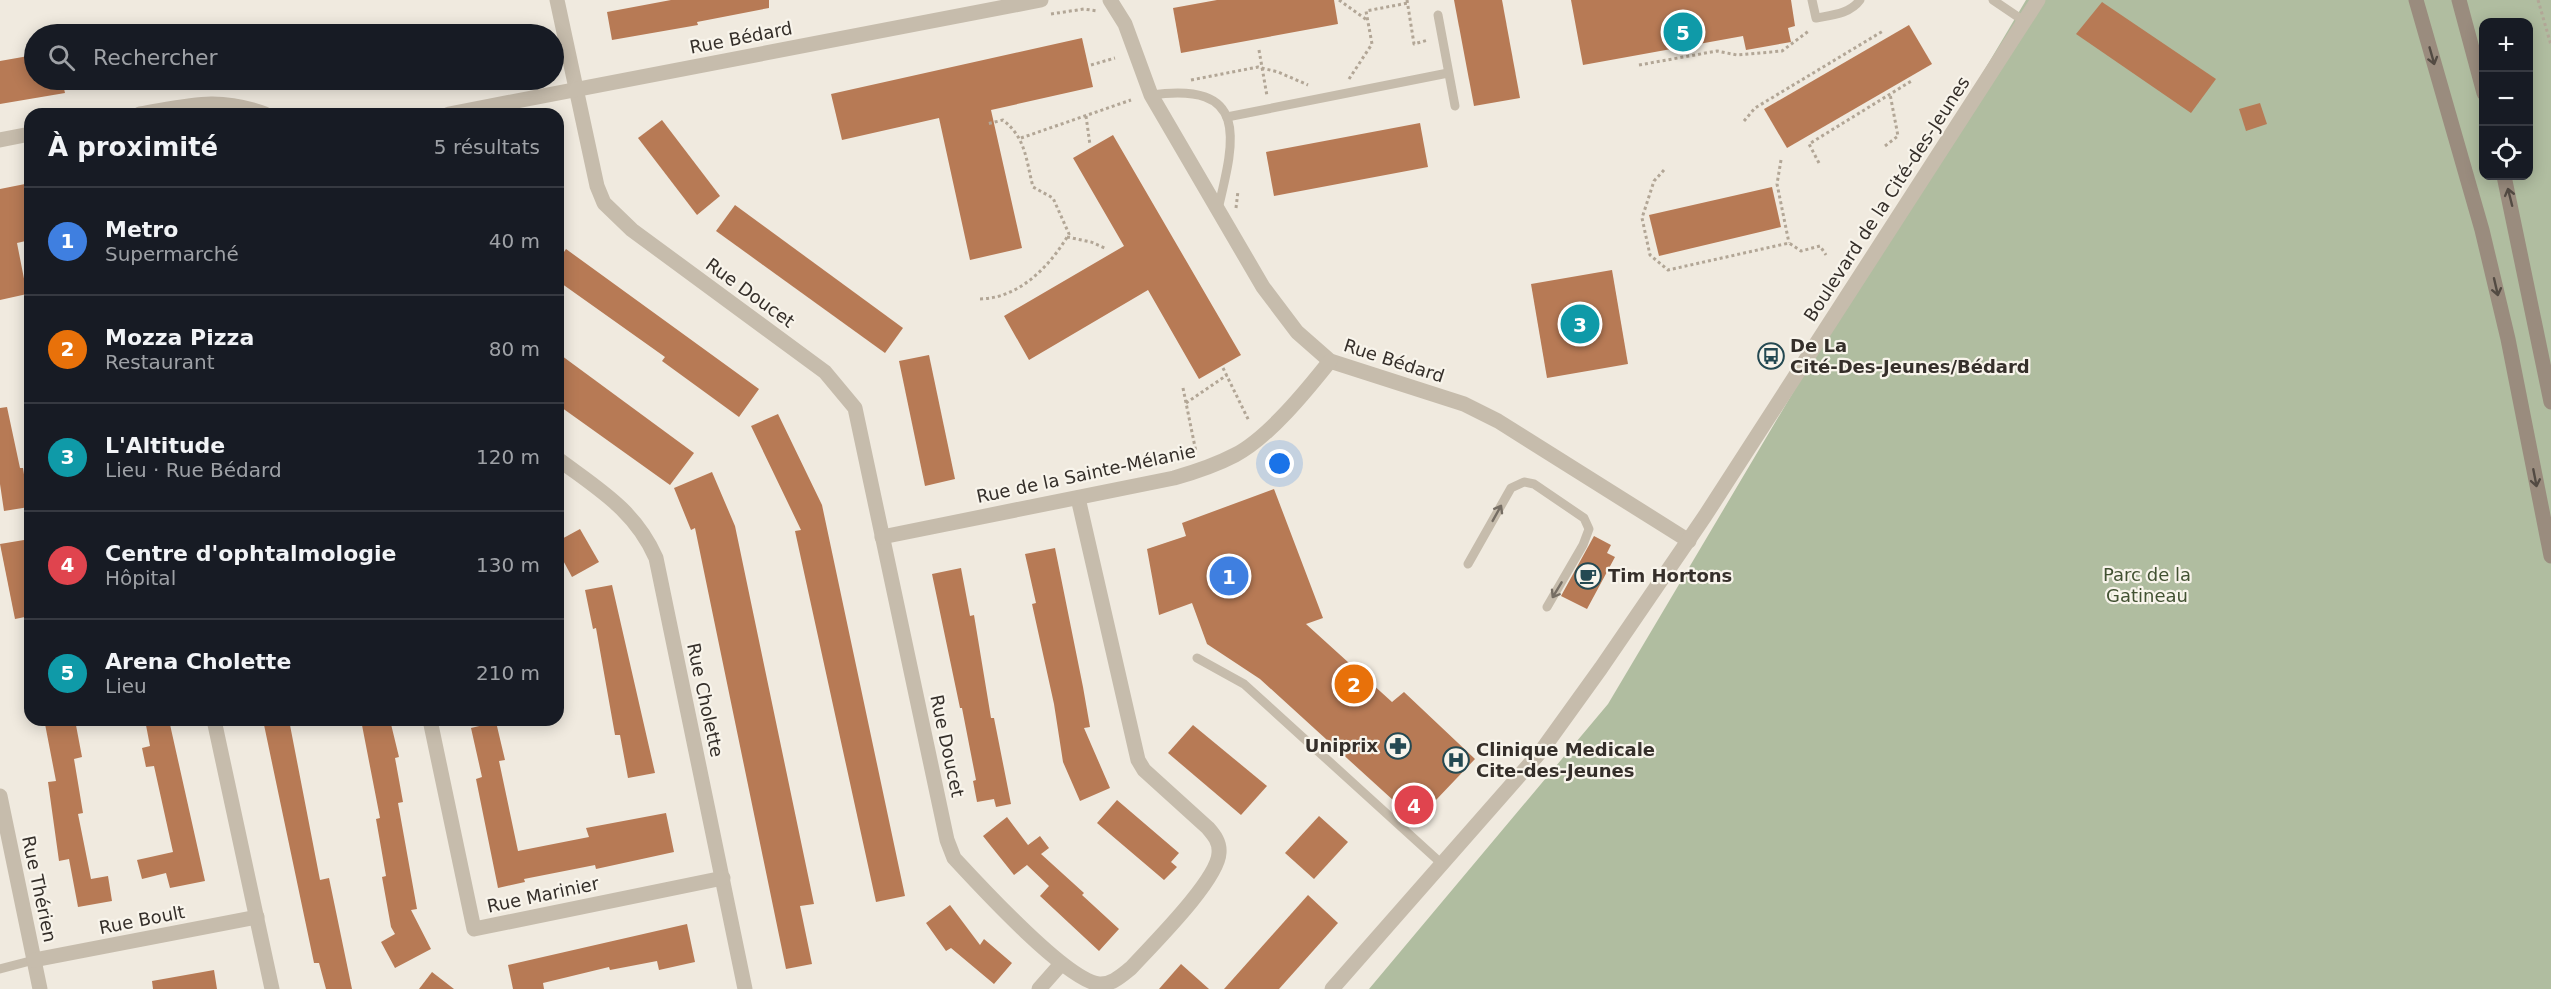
<!DOCTYPE html>
<html lang="fr">
<meta charset="utf-8">
<style>
:root{--surface:#171b24;--page:#242831;--text:#f1f3f6;--muted:#9ea1a6;--line:#363941;--accent:#b45309}
body{margin:0;font-family:"DejaVu Sans",sans-serif;background:var(--page);color:var(--text)}
.controls{position:absolute;right:18px;top:18px;display:grid;overflow:hidden;border-radius:12px;box-shadow:0 3px 15px #0003}
.controls button{width:54px;height:54px;display:grid;place-items:center;padding:0;border:0;border-bottom:2px solid var(--line);background:var(--surface);color:var(--text);font:30px sans-serif}
.you{position:absolute;left:1280px;top:464px;width:21px;height:21px;margin:-15px;border:4px solid #fff;border-radius:50%;background:#1a73e8;box-shadow:0 0 0 9px #1a73e833}
.badge{display:grid;place-items:center;width:39px;height:39px;border-radius:50%;background:var(--accent);color:#fff;font-size:20px;font-weight:700}
.pin{position:absolute;translate:-50% -50%;border:3px solid #fff;box-shadow:0 2px 6px #0006}
.list{margin:0;padding:0;list-style:none}
h2{display:flex;justify-content:space-between;align-items:center;height:78px;margin:0;padding:0 24px;font-size:26px}
h2 small{font-size:20px;font-weight:400;color:var(--muted)}
.list li{display:grid;grid-template-columns:39px 1fr auto;gap:18px;align-items:center;box-sizing:border-box;height:108px;padding:0 24px;border-top:2px solid var(--line)}
.list b{display:block;font-size:22px;white-space:nowrap}
.list p{margin:0;font-size:20px;white-space:nowrap;color:var(--muted)}
.list em{font-size:20px;font-style:normal;color:var(--muted)}
.icon{flex:none;width:33px;height:33px;fill:none;stroke:currentColor;stroke-width:2;stroke-linecap:round;stroke-linejoin:round}
.map{position:relative;flex:none;width:2551px;height:989px;overflow:hidden}
.search{position:absolute;background:var(--surface);box-shadow:0 3px 15px #0003;left:24px;top:24px;width:540px;height:66px;display:flex;align-items:center;gap:15px;box-sizing:border-box;padding:0 21px;border-radius:33px;color:var(--muted);font-size:22px}
.panel{position:absolute;background:var(--surface);box-shadow:0 3px 15px #0003;left:24px;top:108px;width:540px;height:618px;border-radius:18px}
.map>svg:first-child{display:block}
.green{fill:#b0bda0;fill-rule:evenodd}
.building{fill:#b77a55}
.lines{fill:none;stroke-linecap:round;stroke-linejoin:round}
.path{stroke:#b2a696;stroke-width:3;stroke-dasharray:3 3;stroke-linecap:butt}
.service{stroke:#c6bcac;stroke-width:9}
.minor{stroke:#c6bcac;stroke-width:15}
.tertiary{stroke:#c6bcac;stroke-width:15}
.secondary{stroke:#9a8c7e;stroke-width:15}
.oneway{stroke:#534b43}
.oneway2{stroke:#766e64}
.labels{text-anchor:middle;stroke-width:4.5;stroke-linejoin:round;paint-order:stroke}
.street-label{font-size:18px;fill:#352f2a;stroke:#f8f4eb}
.poi-label{font-size:18px;font-weight:bold;fill:#352f2a;stroke:#f8f4eb;text-anchor:start}
.park-label{font-size:18px;fill:#415131;stroke:#f8f4eb}
</style>
<div class="map">
<svg width="2551" height="989" viewBox="0 0 2551 989">
<rect width="100%" height="100%" fill="#f0eadf"/>
<path class="green" d="M2026,0h525v989h-1182l239,-285zM2484,22h44v154h-44z"/>
<g class="building">
<path d="M671,0h98v8l-72,14 1,3 -86,15 -5,-28z"/>
<path d="M1217,0h117l4,24 -157,29 -8,-45z"/>
<path d="M1454,0h48l18,98 -46,8z"/>
<path d="M1571,0h220l4,26 -7,2 3,14 -45,8 -3,-14 -160,29z"/>
<path d="M2102,2l114,77 -25,34 -115,-79z"/>
<path d="M1909,25l23,39 -145,84 -23,-39z"/>
<path d="M1082,38l11,49 -102,23 31,138 -52,12 -31,-142 -97,22 -11,-46z"/>
<path d="M34,55v25h28l3,13 -65,11v-43z"/>
<path d="M2260,103l7,21 -21,7 -7,-22z"/>
<path d="M662,120l58,76 -23,19 -59,-77z"/>
<path d="M1420,123l8,44 -154,29 -8,-44z"/>
<path d="M1113,135l128,220 -42,24 -51,-89 -119,70 -25,-44 120,-70 -51,-88z"/>
<path d="M30,183v57l-13,3 10,51 -27,6v-111z"/>
<path d="M1772,187l9,40 -122,29 -10,-41z"/>
<path d="M735,205l168,123 -18,25 -169,-122z"/>
<path d="M566,249l193,140 -20,28 -77,-56 3,-4 -107,-76v-20z"/>
<path d="M1612,270l16,94 -81,14 -16,-94z"/>
<path d="M558,353l136,100 -24,32 -112,-80z"/>
<path d="M929,355l26,124 -30,7 -26,-125z"/>
<path d="M7,407l13,61h3l6,39 -25,4 -4,-27v-76z"/>
<path d="M778,414l44,91 83,391 -29,6 -81,-371 6,-1 -50,-104z"/>
<path d="M712,472l23,54 79,378 -14,2 12,58 -26,5 -91,-441 -4,2 -17,-42z"/>
<path d="M1274,489l49,129 -17,6 86,78 12,-10 71,67 -59,62 -156,-142 -53,-35 -15,-41 -33,12 -12,-66 39,-13 -4,-13z"/>
<path d="M580,529l19,33 -27,15 -14,-26v-10z"/>
<path d="M1594,536l17,9 -4,8 8,4 -28,52 -26,-13z"/>
<path d="M30,539v77l-15,3 -15,-75z"/>
<path d="M1055,548l28,139 7,40 -6,1 26,60 -30,13 -17,-39 -9,-58 -22,-100 4,-1 -11,-49z"/>
<path d="M961,568l9,48 4,-1 17,103h3l17,86 -15,3 -2,-8 -17,3 -4,-21 3,-1 -14,-72h-2l-28,-134z"/>
<path d="M612,585l43,188 -27,5 -8,-43h-5l-19,-107 -3,1 -8,-39z"/>
<path d="M65,720h10l7,37 -8,2 9,54 -5,1 13,65 17,-3 4,25 -34,6 -9,-48 -10,2 -11,-79 8,-1 -11,-57z"/>
<path d="M145,720h24l36,161 -35,7 -4,-15 -24,6 -5,-19 36,-8 -19,-86 -8,1 -4,-19 8,-2z"/>
<path d="M263,720h26l31,160 9,-2 23,111h-26l-7,-26h-5z"/>
<path d="M361,720h29l9,37 -4,1 8,44 -5,1 19,106 -6,1 20,39 -36,19 -14,-26 14,-8 -4,-7 -9,-50 4,-1 -10,-57 4,-1z"/>
<path d="M496,722l9,38 -6,1 19,90 71,-14 -3,-9 80,-15 8,39 -78,17 -1,-4 -71,14 1,3 -27,6 -22,-109 6,-2 -11,-49z"/>
<path d="M1193,725l74,61 -26,29 -73,-62z"/>
<path d="M1117,800l62,53 -8,9 6,5 -13,13 -67,-57z"/>
<path d="M1319,816l29,26 -34,37 -29,-26z"/>
<path d="M1007,817l21,28 12,-9 9,12 -8,6 43,39 -2,2 37,34 -20,22 -59,-55 9,-10 -22,-21 -13,10 -31,-39z"/>
<path d="M1308,895l30,28 -59,66h-55z"/>
<path d="M950,905l30,40 4,-6 28,24 -18,21 -43,-36 -5,3 -20,-28z"/>
<path d="M687,924l8,38 -36,8 -2,-9 -47,9 -1,-3 -66,16 1,6h-31l-5,-24z"/>
<path d="M1181,964l28,25h-50z"/>
<path d="M214,970l3,19h-64l-1,-8z"/>
<path d="M432,972l22,17h-35z"/>
</g>
<g class="lines">
<g class="path">
<path d="M1339,0l28,20"/>
<path d="M1407,0l7,44 14,-4"/>
<path d="M2538,0l13,45"/>
<path d="M1051,14l33,-5 13,2"/>
<path d="M1259,50l8,46"/>
<path d="M1091,65l24,-7"/>
<path d="M1639,65l78,-14 20,4 45,-4 28,-21"/>
<path d="M1349,79l23,-35 -6,-33 42,-8"/>
<path d="M1191,80l67,-13 20,5 30,13"/>
<path d="M1086,116l4,29"/>
<path d="M1744,121l11,-13 128,-77"/>
<path d="M1021,138l110,-38"/>
<path d="M1885,146l13,-10 -8,-42"/>
<path d="M1781,160l-4,24 12,59"/>
<path d="M1819,163l-10,-19 104,-64"/>
<path d="M1664,170l-10,11 -12,37 8,37 18,15 121,-27 12,8 19,-5 6,9"/>
<path d="M1236,208l2,-17"/>
<path d="M1067,237l24,5 16,7"/>
<path d="M980,299c40,-1 70,-33 89,-65l-16,-36 -20,-11c-7,-27 -7,-49 -30,-67l-16,4"/>
<path d="M1223,368l26,53"/>
<path d="M1183,388l13,64"/>
<path d="M1186,403l41,-28"/>
</g>
<g class="service">
<path d="M1812,0l4,18c16,-3 34,-4 44,-18"/>
<path d="M1993,0l31,21"/>
<path d="M1438,15l17,91"/>
<path d="M1151,95c99,-14 84,44 67,114"/>
<path d="M1227,117l221,-44"/>
<path d="M1468,564l43,-76 13,-6 10,2 50,34 5,11 -6,16 -36,62"/>
<path d="M1197,658l47,26 198,180"/>
<path d="M0,969l34,-9"/>
</g>
<g class="minor">
<path d="M557,0l40,186 7,17 28,27 193,142 30,36 92,432 7,18c25,27 112,122 145,126 13,1 23,-9 32,-16 21,-23 87,-88 88,-115 1,-11 -5,-18 -11,-25l-64,-58 -6,-10 -60,-262"/>
<path d="M1110,0l15,24 26,71 112,192 34,45 33,29 134,43 34,17 191,120"/>
<path d="M140,114c48,-8 77,-18 125,0"/>
<path d="M449,114l592,-114"/>
<path d="M0,140l30,-6"/>
<path d="M558,459c40,30 77,51 98,99l89,431"/>
<path d="M882,537l292,-59c21,-6 42,-13 61,-23 33,-17 72,-65 95,-94"/>
<path d="M214,720l58,269"/>
<path d="M430,720l44,209 249,-51"/>
<path d="M0,796l40,193"/>
<path d="M34,960l223,-43"/>
<path d="M1039,989l22,-25"/>
</g>
<path class="tertiary" d="M1332,989l210,-239 59,-82 104,-152 333,-516"/>
<g class="secondary">
<path d="M2416,0l66,230 26,109 43,217"/>
<path d="M2459,0l25,93"/>
<path d="M2504,176l47,226"/>
</g>
</g>
<defs><path id="oneway-shaft" d="M-6 0H5M1.5-3L5.5 0L1.5 3" fill="none" stroke-width="1.6" stroke-linecap="round" stroke-linejoin="round" transform="scale(1.5)"/></defs>
<g class="oneway">
<use href="#oneway-shaft" transform="translate(2432 56) rotate(74)"/>
<use href="#oneway-shaft" transform="translate(2510 197) rotate(-104)"/>
<use href="#oneway-shaft" transform="translate(2496 287) rotate(77)"/>
<use href="#oneway-shaft" transform="translate(2535 478) rotate(79)"/>
</g>
<g class="oneway2">
<use href="#oneway-shaft" transform="translate(1497 513) rotate(-61)"/>
<use href="#oneway-shaft" transform="translate(1557 590) rotate(121)"/>
</g>
<defs>
<g id="bus-ring" transform="scale(1.35)"><circle r="9.5" fill="#f8f4eb" stroke="#244952" stroke-width="1.5"/><path d="M-5-6H5V4H4V6H2V4H-2V6H-4V4H-5ZM-3.5-4V0h7V-4ZM-3.5 1.2v1.5H-2V1.2ZM2 1.2v1.5H3.5V1.2Z" fill="#244952"/></g>
<g id="cafe-ring" transform="scale(1.35)"><circle r="9.5" fill="#f8f4eb" stroke="#244952" stroke-width="1.5"/><path d="M-5.5-4.5H6V0H3Q3 3.5 0 3.5H-2.5Q-5.5 3.5-5.5 0ZM3-3.2v2h1.7v-2ZM-6 4.5H4V6H-6Z" fill="#244952"/></g>
<g id="pharmacy-ring" transform="scale(1.35)"><circle r="9.5" fill="#f8f4eb" stroke="#244952" stroke-width="1.5"/><path d="M-2-6h4v4h4v4h-4v4h-4v-4h-4v-4h4Z" fill="#244952"/></g>
<g id="hospital-ring" transform="scale(1.35)"><circle r="9.5" fill="#f8f4eb" stroke="#244952" stroke-width="1.5"/><path d="M-5-5h3v3.5h4V-5h3V5h-3V1.5h-4V5h-3Z" fill="#244952"/></g>
</defs>
<g fill-rule="evenodd">
<use href="#bus-ring" x="1771" y="356"/>
<use href="#cafe-ring" x="1588" y="576"/>
<use href="#pharmacy-ring" x="1398" y="746"/>
<use href="#hospital-ring" x="1456" y="760"/>
</g>
<g class="labels">
<g class="street-label">
<text transform="translate(741 38) rotate(-11)" y="6">Rue Bédard</text>
<text transform="translate(1887 199) rotate(-57)" y="6">Boulevard de la Cité-des-Jeunes</text>
<text transform="translate(750 293) rotate(36)" y="6">Rue Doucet</text>
<text transform="translate(1394 361) rotate(18)" y="6">Rue Bédard</text>
<text transform="translate(1086 474) rotate(-12)" y="6">Rue de la Sainte-Mélanie</text>
<text transform="translate(705 700) rotate(78)" y="6">Rue Cholette</text>
<text transform="translate(947 746) rotate(78)" y="6">Rue Doucet</text>
<text transform="translate(39 889) rotate(78)" y="6">Rue Thérien</text>
<text transform="translate(543 895) rotate(-12)" y="6">Rue Marinier</text>
<text transform="translate(142 920) rotate(-11)" y="6">Rue Boult</text>
</g>
<g class="poi-label">
<text x="1790" y="352">De La<tspan x="1790" dy="21">Cité-Des-Jeunes/Bédard</tspan></text>
<text x="1608" y="582">Tim Hortons</text>
<text x="1378" y="752" text-anchor="end">Uniprix</text>
<text x="1476" y="756">Clinique Medicale<tspan x="1476" dy="21">Cite-des-Jeunes</tspan></text>
</g>
<g class="park-label">
<text x="2147" y="581">Parc de la<tspan x="2147" dy="21">Gatineau</tspan></text>
</g>
</g>
</svg>
<div class="controls">
<button>+</button>
<button>−</button>
<button><svg class="icon" aria-label="locate" viewBox="0 0 24 24"><circle cx="12" cy="12" r="6"/><path d="M12 2v4M12 18v4M2 12h4M18 12h4"/></svg></button>
</div>
<div class="you"></div>
<div class="pin badge" style="left:1229px;top:576px;background:#3f7fe0">1</div>
<div class="pin badge" style="left:1354px;top:684px;background:#e8710a">2</div>
<div class="pin badge" style="left:1580px;top:324px;background:#0f9aa8">3</div>
<div class="pin badge" style="left:1414px;top:805px;background:#e0444e">4</div>
<div class="pin badge" style="left:1683px;top:32px;background:#0f9aa8">5</div>
<div class="search"><svg class="icon" aria-label="search" viewBox="0 0 24 24"><circle cx="10" cy="10" r="6"/><path d="M15 15l6 6"/></svg>Rechercher</div>
<section class="panel">
<h2>À proximité<small>5 résultats</small></h2>
<ul class="list">
<li><span class="badge" style="background:#3f7fe0">1</span><div><b>Metro</b><p>Supermarché</p></div><em>40 m</em></li>
<li><span class="badge" style="background:#e8710a">2</span><div><b>Mozza Pizza</b><p>Restaurant</p></div><em>80 m</em></li>
<li><span class="badge" style="background:#0f9aa8">3</span><div><b>L'Altitude</b><p>Lieu · Rue Bédard</p></div><em>120 m</em></li>
<li><span class="badge" style="background:#e0444e">4</span><div><b>Centre d'ophtalmologie</b><p>Hôpital</p></div><em>130 m</em></li>
<li><span class="badge" style="background:#0f9aa8">5</span><div><b>Arena Cholette</b><p>Lieu</p></div><em>210 m</em></li>
</ul>
</section>
</div>
